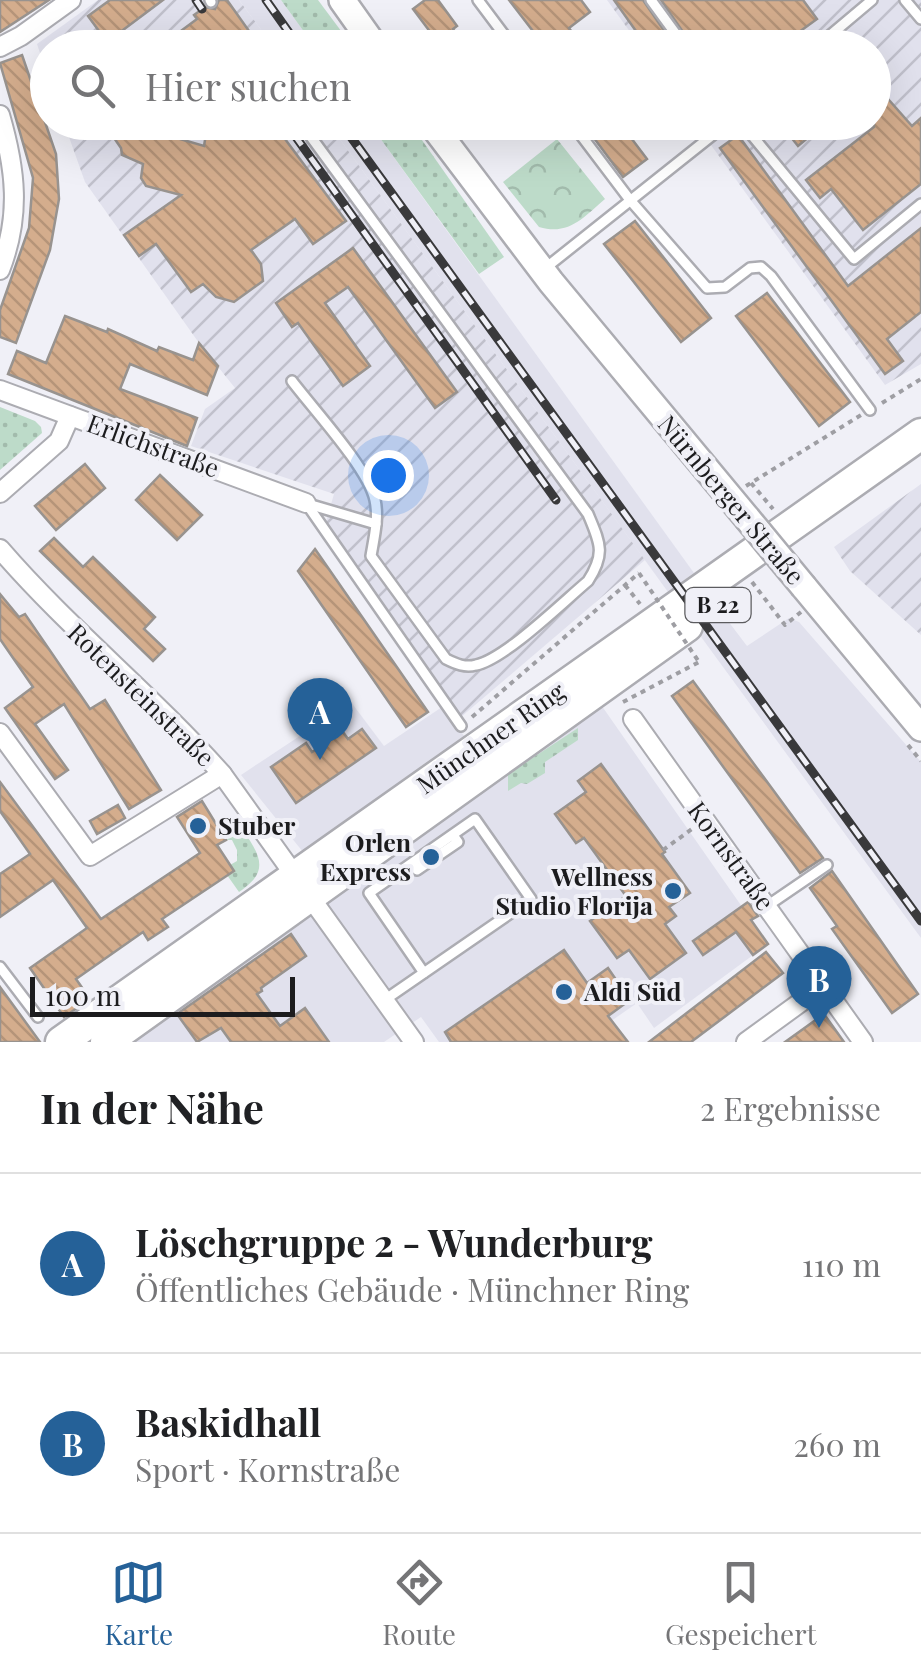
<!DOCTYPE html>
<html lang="de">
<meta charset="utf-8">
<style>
:root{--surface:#fff;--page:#f2f2f2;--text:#202124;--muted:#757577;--line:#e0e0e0;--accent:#256198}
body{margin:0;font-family:"Playfair Display",serif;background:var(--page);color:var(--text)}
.scale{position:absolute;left:30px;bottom:25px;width:265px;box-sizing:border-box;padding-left:10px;border:5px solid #1c1c1e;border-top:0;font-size:28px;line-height:35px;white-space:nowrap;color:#1c1c1e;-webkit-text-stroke:8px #f0f0f7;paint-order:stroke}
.you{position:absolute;left:388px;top:475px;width:35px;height:35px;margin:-25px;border:8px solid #fff;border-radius:50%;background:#1a73e8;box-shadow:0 0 0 15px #1a73e833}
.badge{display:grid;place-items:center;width:65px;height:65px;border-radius:50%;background:var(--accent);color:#fff;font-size:32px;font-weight:700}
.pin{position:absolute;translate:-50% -82px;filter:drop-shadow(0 2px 5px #0008)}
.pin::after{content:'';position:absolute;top:52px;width:35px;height:30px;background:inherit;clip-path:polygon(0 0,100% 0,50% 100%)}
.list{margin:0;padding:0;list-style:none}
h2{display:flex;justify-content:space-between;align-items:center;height:130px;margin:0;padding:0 40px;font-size:42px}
h2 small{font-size:32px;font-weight:400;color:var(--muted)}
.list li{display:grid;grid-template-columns:65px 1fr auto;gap:30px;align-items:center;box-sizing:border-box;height:180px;padding:0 40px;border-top:2px solid var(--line)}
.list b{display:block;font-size:38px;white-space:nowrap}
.list p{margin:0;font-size:32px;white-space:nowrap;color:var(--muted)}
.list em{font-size:32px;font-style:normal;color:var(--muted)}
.icon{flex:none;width:55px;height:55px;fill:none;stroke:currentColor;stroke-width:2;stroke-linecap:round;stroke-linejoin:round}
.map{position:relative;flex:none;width:921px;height:1042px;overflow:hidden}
.search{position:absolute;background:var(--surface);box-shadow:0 10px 40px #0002;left:30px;right:30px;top:30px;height:110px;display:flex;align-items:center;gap:25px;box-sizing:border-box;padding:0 35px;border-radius:55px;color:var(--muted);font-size:38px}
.sheet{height:490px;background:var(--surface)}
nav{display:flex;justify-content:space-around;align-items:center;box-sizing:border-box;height:140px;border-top:2px solid var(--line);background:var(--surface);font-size:28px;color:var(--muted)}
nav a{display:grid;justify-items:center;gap:5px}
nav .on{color:var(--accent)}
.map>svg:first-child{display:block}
.built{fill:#e1e1ed}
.industrial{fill:url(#industrial-furrows)}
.grass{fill:url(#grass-dots)}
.park{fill:url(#park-crowns)}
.building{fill:url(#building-back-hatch);stroke:#98938f;stroke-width:2.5}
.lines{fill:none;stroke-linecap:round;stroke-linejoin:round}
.lane-casing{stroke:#acacb2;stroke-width:14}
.street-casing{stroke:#acacb2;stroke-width:22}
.secondary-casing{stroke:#acacb2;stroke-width:30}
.primary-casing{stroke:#acacb2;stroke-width:35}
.path{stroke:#9e9ea3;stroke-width:4;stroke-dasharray:5 5;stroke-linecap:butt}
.lane{stroke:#fff;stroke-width:9}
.street{stroke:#fff;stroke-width:18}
.secondary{stroke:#fff;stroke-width:25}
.primary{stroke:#fff;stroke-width:30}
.rail-casing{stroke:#39393b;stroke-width:9}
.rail{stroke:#f0f0f7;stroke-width:5;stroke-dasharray:15;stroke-linecap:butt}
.secondary-bridge-casing{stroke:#acacb2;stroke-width:30;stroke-linecap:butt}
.path-bridge{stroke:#9e9ea3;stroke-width:4;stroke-dasharray:5 5;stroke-linecap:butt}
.secondary-bridge{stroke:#fff;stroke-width:25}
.poi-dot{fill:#256198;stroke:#f0f0f7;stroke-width:4}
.labels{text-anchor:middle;stroke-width:8;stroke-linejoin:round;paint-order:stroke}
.shield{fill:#f0f0f7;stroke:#5c5c5f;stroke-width:2.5}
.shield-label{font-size:22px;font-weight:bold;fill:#1c1c1e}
.street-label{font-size:25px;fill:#1c1c1e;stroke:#f0f0f7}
.poi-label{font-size:25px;font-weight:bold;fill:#1c1c1e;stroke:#f0f0f7;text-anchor:start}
</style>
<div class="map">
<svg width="921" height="1042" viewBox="0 0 921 1042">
<defs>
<pattern id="industrial-furrows" width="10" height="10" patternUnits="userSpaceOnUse" patternTransform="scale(2.5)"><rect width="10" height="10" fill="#e1e1ed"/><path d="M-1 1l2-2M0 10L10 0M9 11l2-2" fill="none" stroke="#c0c0cb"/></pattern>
<pattern id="grass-dots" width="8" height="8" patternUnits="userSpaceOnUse" patternTransform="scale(2.5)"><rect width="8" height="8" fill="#bddbc9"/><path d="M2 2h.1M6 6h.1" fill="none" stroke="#a2bbac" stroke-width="1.8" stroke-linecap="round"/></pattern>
<pattern id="park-crowns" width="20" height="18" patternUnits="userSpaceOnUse" patternTransform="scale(2.5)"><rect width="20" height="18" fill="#bddbc9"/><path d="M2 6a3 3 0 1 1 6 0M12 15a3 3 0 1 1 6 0" fill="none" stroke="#a2bbac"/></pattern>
<pattern id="building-back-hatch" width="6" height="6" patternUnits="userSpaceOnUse" patternTransform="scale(2.5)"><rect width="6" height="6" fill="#d4ad8d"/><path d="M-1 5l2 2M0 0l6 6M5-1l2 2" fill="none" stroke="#b59479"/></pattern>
</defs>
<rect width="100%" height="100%" fill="#f0f0f7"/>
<g class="built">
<path d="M239,0h42l34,47h-41z"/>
<path d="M328,123h41l325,450 -26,19z"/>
<path d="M722,613l25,33 42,-28 10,4 122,140v176l-225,-308z"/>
<path d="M590,689l178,255 -114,84 -17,-25 -56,39h-142l-18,-25 -37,25h-297l237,-164 -83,-103 110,-73 33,44 58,-39 43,56z"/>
</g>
<g class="industrial">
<path d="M98,0h141l35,47 -226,1 -1,26 -10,-30z"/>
<path d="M607,0h314v364l-36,21 -190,-262 179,-1v-74l-233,-1z"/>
<path d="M64,123h264l317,437 -184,157 -136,-192 9,-31 -143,-48 14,-37 30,-21 -36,-45 -114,-161z"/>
<path d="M921,484v151l-71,-64 -16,-24z"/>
</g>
<g class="grass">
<path d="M281,0h37l35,47h-38z"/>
<path d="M369,123h41l94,134 -25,17z"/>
<path d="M0,407l35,14 6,6 1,6 -42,37z"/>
<path d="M578,728v12l-33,22v11l-18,11 -6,-1 -13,8v-17z"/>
<path d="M242,829c20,28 27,43 -3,63l-12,-17 3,-10 7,-4v-11l-5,-10h-6z"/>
</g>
<path class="park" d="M557,139l48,60c-21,18 -36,37 -66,28l-36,-45z"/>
<g class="building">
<path d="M0,0h49l-49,32z"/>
<path d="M110,0h53l-56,42 -19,-26z"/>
<path d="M219,0h8l34,48h-103l39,-29 -3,-4 11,-8 10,2z"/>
<path d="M425,0h13l19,26 -4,3 14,19h-47l14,-11 -21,-28z"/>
<path d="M509,0h72l9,12 -21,16 2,3 -25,17z"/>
<path d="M614,0h29l33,48h-28z"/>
<path d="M661,0h142l14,19 -40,29h-83z"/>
<path d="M22,55l34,99 3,45 -9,51 -34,93 -16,-6v-27l29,-82 4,-50 -33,-115z"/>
<path d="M874,83l38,43 9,-8v66l-58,46 -32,-41 -11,9 -14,-18 68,-53z"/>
<path d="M103,122h75l2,17 24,7 3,-18 4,-4 85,-2v9l-11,8 61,82 -33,23 -18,-25 -44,31 10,14 2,17 -29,21 -18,-5 -13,-13 -12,8 -35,-48 -17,12 -15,-21 57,-40 -35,-9 -5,-8 2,-14 -21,-9 -1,-7z"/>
<path d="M582,122h37l28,37 -24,18z"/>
<path d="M779,122h48l-29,24z"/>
<path d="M738,135l110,151 73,-58v84l-34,27 16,22 -18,13 -165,-226z"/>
<path d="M635,221l76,97 -30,24 -77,-98z"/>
<path d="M353,248l104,144 -22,16 -87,-121 -23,16 45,63 -27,20 -45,-63 -6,4 -16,-24z"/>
<path d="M767,293l83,109 -31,24 -83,-110z"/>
<path d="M65,316l42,16 1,-3 49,22 2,-4 34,13 6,-17 19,23 -11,29 -77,-31 -10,25 77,29 -10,28 -179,-72 9,-23 29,12z"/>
<path d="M85,464l20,24 -49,42 -21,-24z"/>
<path d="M160,475l42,40 -25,25 -41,-40z"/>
<path d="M54,538l29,29 10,-10 62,60 -11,12 21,20 -12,12 -113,-110z"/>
<path d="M315,549l113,163 -22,15 -108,-156z"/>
<path d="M0,594l19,23 6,-3 65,95 15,-9 56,90 -32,19 -65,-105 -29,20 33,46 -13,9 -50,-71 28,-21 -33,-48z"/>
<path d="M693,681l130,177 -23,15 -128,-177z"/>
<path d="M362,729l14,19 -80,55 -25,-36 35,-24 6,9 31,-20 5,7z"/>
<path d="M601,764l64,88 -3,2 28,39 -21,14 7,9 -11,8 21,29 -36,26 -21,-29 -12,8 -27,-37 36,-25 -42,-58 -8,5 -21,-29 31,-22 -8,-11z"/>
<path d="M0,782l101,137 99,-66 -23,-36 25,-16 24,39 -9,5 17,26 -72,48 6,8 -20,13 -5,-8 -67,47 14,20 -26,18 -34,-49 57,-40 -34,-48 -53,37v-43l30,-20 -30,-43z"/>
<path d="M118,805l7,13 -28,16 -7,-13z"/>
<path d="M832,871l86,123 -26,19 -60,-84 5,-3 -27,-38z"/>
<path d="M748,902l10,14 -7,4 17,24 -15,11 -17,-23 -33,23 -10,-14z"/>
<path d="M291,934l15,22 -45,32 1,3 -5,3 23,32 25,-18 24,34h-98l-10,-14 -24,14 -20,-28z"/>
<path d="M564,950l23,33 21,-15 22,32 -22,16 20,26h-177l-6,-10z"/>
<path d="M766,952l17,21 -92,69h-42z"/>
<path d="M0,987l40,55h-40z"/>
<path d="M824,1014l20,28h-59z"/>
</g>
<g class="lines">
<g class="lane-casing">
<g id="lane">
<path d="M210,0l1,2"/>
<path d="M478,0l36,48"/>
<path d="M651,0l35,48"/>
<path d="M905,0l16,19"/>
<path d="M815,48l57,-48"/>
<path d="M571,122l59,78 77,88 18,-1 25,-19 11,-1 10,9 99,134"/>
<path d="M741,122l113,137 67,-55"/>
<path d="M543,270l186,-148"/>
<path d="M292,381c21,28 76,87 83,119 4,18 -1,38 -4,56l75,103c10,5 19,9 30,6 29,-6 87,-63 112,-84 18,-28 12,-38 0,-67l-285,-388"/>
<path d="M306,503l155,223"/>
<path d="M308,504l68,20"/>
<path d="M413,863l4,7 41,-28 -5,-7"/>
<path d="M767,906l60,-41"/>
<path d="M0,967l38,50"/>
<path d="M386,999l145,-100 -56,-80 -106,74 55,80"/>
</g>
</g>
<g class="street-casing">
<g id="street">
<path d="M0,47l21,-11 50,-36"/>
<path d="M0,115c16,55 21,101 0,155"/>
<path d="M0,390l306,113"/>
<path d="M0,493l59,-52 11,-25"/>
<path d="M0,549c69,80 152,146 222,225l192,268"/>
<path d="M633,719l230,323"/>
<path d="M0,733l90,123 132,-82"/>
<path d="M746,1042l77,-56"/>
</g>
</g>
<g class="secondary-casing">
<g id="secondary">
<path d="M342,0l34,48"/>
<path d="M430,122l121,160 196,236"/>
<path d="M804,587l117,141"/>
</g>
</g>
<g class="primary-casing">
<g id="primary">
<path d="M61,1042l860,-608"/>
<path d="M106,1042l581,-416"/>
</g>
</g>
<g class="path">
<path d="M882,403l39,-24"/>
<path d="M751,483l22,26"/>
<path d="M746,486l115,-71"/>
<path d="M752,582l33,43 16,-13"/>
<path d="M625,585l15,19"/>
<path d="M623,702l76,-40"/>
<path d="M472,717l167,-144"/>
<path d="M908,745l13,16"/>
<path d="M663,850l29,-21"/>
</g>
<use href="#lane" class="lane"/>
<use href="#street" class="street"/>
<use href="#secondary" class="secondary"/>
<use href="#primary" class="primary"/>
<g class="rail-casing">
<g id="rail">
<path d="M196,0l6,9"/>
<path d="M266,0l34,48"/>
<path d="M340,122l581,799"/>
<path d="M293,133l263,367"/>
</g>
</g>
<use href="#rail" class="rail"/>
<g class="secondary-bridge-casing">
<path id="secondary-bridge" d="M747,518l57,69"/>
</g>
<path class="path-bridge" d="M639,573l60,89"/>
<use href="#secondary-bridge" class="secondary-bridge"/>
</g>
<g class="poi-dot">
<circle cx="198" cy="826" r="10"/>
<circle cx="431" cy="857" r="10"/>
<circle cx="673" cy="891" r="10"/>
<circle cx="564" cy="992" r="10"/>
</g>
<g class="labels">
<rect class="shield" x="685.5" y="588" width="65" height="34" rx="8"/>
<g class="shield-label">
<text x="718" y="613">B 22</text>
</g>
<g class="street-label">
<text transform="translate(153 446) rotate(20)" y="9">Erlichstraße</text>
<text transform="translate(731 500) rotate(50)" y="9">Nürnberger Straße</text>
<text transform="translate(141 695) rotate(44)" y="9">Rotensteinstraße</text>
<text transform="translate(491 738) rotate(-35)" y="9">Münchner Ring</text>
<text transform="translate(731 856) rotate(54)" y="9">Kornstraße</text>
</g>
<g class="poi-label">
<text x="218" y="835">Stuber</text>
<text x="411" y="852" text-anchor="end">Orlen<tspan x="411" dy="29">Express</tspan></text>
<text x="653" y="886" text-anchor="end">Wellness<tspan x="653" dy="29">Studio Florija</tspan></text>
<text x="584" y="1001">Aldi Süd</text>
</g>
</g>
</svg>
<div class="scale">100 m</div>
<div class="you"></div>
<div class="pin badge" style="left:320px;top:760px">A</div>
<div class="pin badge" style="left:819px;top:1028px">B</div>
<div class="search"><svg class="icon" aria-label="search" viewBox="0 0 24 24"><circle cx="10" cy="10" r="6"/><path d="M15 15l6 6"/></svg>Hier suchen</div>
</div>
<section class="sheet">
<h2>In der Nähe<small>2 Ergebnisse</small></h2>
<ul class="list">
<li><span class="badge">A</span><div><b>Löschgruppe 2 - Wunderburg</b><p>Öffentliches Gebäude · Münchner Ring</p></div><em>110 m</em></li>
<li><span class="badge">B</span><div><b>Baskidhall</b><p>Sport · Kornstraße</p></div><em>260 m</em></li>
</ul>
</section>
<nav>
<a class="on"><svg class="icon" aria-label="map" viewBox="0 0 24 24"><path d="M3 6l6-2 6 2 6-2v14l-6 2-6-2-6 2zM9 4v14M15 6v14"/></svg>Karte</a>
<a><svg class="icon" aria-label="directions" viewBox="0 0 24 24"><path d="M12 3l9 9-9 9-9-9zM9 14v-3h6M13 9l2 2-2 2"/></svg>Route</a>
<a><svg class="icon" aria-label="saved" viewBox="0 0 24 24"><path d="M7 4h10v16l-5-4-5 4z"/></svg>Gespeichert</a>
</nav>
